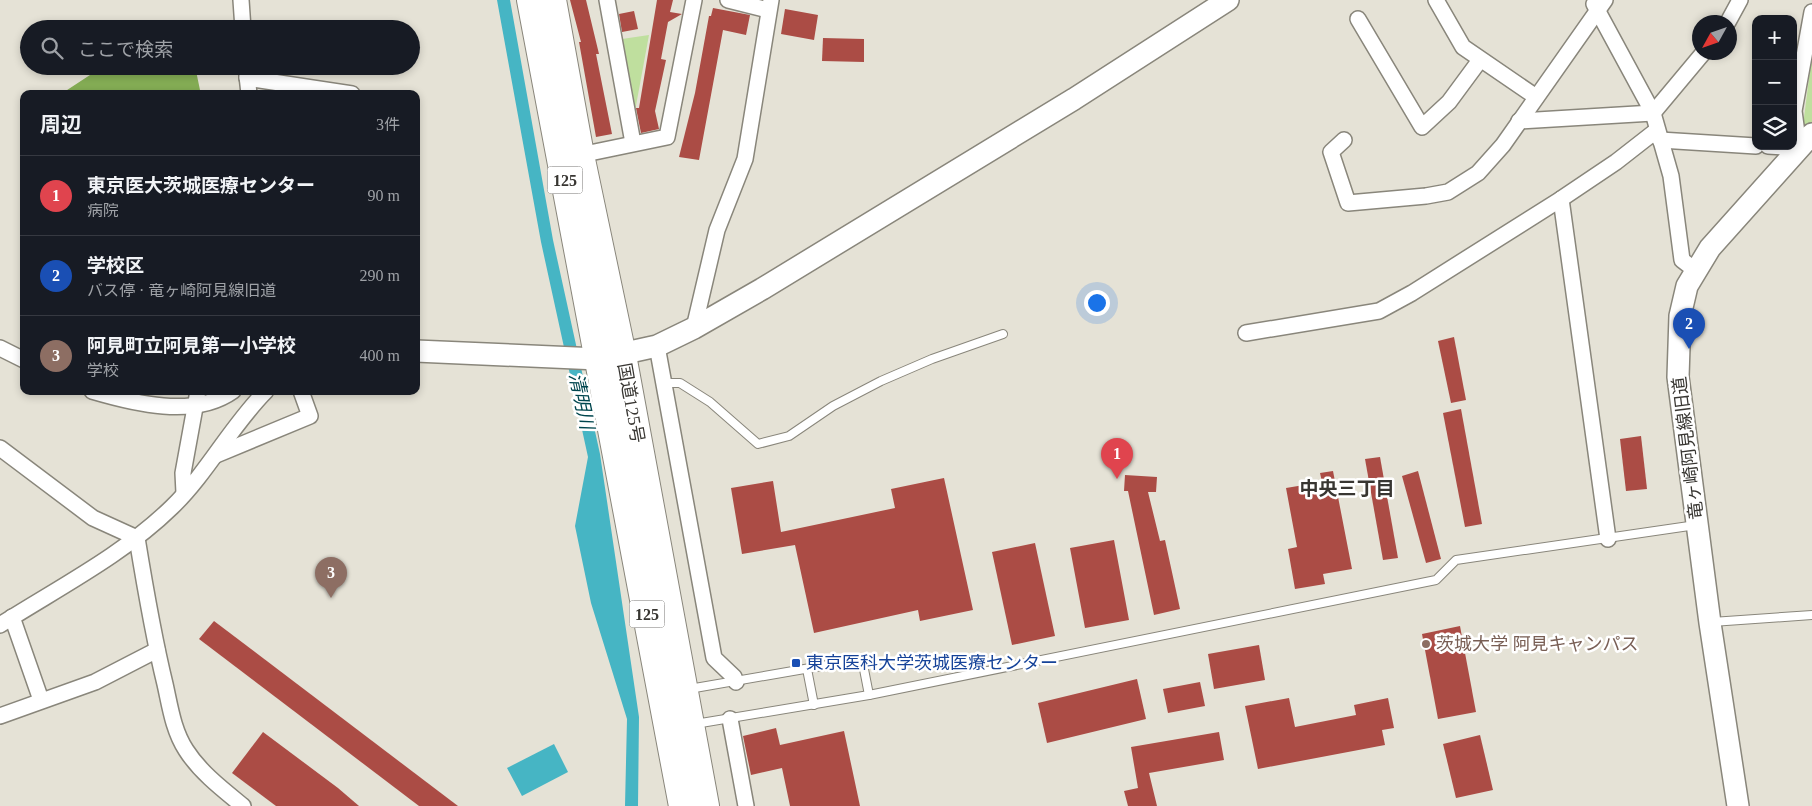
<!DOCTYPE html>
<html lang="ja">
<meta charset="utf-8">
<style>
:root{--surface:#171b24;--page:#20242c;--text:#f1f3f6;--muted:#9ea1a6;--line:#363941;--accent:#db2777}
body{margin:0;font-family:"Times New Roman","Noto Sans JP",serif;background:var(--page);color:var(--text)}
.controls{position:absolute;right:15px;top:15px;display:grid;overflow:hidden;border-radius:10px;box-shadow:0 2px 8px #0003}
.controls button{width:45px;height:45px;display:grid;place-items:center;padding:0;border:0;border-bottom:1px solid var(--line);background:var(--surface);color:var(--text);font:25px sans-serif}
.compass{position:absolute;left:1692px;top:15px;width:45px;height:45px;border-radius:50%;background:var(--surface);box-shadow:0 2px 8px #0003;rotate:230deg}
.you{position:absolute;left:1096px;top:302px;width:18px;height:18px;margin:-12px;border:4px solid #fff;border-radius:50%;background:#1a73e8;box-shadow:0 0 0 8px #1a73e833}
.badge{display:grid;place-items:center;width:32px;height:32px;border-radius:50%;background:var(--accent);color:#fff;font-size:16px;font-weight:700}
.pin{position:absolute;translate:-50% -41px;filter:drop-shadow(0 1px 2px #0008)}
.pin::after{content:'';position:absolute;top:26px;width:18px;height:15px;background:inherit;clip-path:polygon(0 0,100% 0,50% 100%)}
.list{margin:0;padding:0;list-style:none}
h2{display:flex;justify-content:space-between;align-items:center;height:65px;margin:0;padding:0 20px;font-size:21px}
h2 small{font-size:16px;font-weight:400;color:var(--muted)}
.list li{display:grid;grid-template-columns:32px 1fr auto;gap:15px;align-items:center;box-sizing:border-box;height:80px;padding:0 20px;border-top:1px solid var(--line)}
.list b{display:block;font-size:19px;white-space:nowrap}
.list p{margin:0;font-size:16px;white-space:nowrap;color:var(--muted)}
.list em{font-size:16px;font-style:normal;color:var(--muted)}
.icon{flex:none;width:28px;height:28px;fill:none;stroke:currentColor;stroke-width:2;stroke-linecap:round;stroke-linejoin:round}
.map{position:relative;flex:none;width:1812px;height:806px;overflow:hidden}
.search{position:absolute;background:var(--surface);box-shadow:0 2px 8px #0003;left:20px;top:20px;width:400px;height:55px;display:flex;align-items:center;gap:12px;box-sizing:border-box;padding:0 18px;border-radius:28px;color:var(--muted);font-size:19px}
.panel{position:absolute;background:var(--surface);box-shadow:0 2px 8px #0003;left:20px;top:90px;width:400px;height:305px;border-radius:10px}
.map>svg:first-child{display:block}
.green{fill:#bfdf9e}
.forest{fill:#85ae55}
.water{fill:#46b5c4}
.building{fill:#ab4c45}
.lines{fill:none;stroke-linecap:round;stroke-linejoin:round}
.lane-casing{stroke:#89867b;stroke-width:10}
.street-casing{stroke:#89867b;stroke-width:18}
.secondary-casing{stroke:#89867b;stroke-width:24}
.highway-casing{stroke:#89867b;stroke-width:30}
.lane{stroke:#fff;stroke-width:8}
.street{stroke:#fff;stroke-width:15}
.secondary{stroke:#fff;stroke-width:21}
.highway{stroke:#fff;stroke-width:28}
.education-dot{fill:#8d6e63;stroke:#fff;stroke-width:2}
.transit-dot{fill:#1a4fb4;stroke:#fff;stroke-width:2}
.labels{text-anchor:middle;stroke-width:5;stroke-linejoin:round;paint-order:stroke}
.shield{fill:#fff;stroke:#747270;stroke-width:1}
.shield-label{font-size:16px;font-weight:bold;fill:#383632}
.street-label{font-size:18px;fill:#383632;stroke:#fff}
.education-label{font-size:18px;fill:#785e54;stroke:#fff;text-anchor:start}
.transit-label{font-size:18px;fill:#164399;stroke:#fff;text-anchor:start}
.water-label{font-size:19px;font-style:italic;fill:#00464e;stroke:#fff}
.neighbourhood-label{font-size:19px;font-weight:bold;fill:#383632;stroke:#fff}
</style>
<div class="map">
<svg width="1812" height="806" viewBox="0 0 1812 806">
<rect width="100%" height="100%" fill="#e5e2d6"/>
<g class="green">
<path d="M649,35l-14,76 -13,-72z"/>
<path d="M1812,54v68l-10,12z"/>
</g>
<g class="forest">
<path d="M186,23l1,6h-57l3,-5z"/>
<path d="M96,66h99l5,24 -7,4h-132l29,-19z"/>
</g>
<g class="water">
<path d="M497,0h13l43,240 47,214 39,263 -1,89h-13l2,-87 -36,-116 -16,-77 13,-69 -47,-215z"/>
<path d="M554,744l14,28 -46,24 -15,-28z"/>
</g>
<g class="building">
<path d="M570,0h16l13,54h-3l16,80 -16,3 -17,-95h2z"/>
<path d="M657,0h16l-3,12 12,2 -14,8 -7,37 5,1 -11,51 4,18 -18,4 -5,-25h3z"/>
<path d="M713,8l37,7 -4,20 -23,-5 -24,130 -20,-3 16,-64 14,-77h2z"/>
<path d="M785,9l33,6 -4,25 -33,-6z"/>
<path d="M634,11l4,18 -16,3 -3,-18z"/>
<path d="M823,38l41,1v23l-42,-1z"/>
<path d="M1454,337l12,63 -15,3 -13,-62z"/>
<path d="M1461,409l21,115 -17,3 -22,-114z"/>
<path d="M1641,436l6,53 -21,2 -6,-52z"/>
<path d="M1380,457l18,101 -15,2 -18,-101z"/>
<path d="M1333,471l19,98 -29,5 2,10 -30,5 -7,-40 9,-2 -11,-59 36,-6 -2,-9z"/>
<path d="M1418,471l23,88 -15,4 -24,-87z"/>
<path d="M1125,475l32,2 -1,15h-8l12,49 5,-1 15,69 -26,6 -26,-124h-4z"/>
<path d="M944,478l29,132 -53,11 -2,-11 -104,23 -19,-88 -53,9 -11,-66 42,-7 8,51 114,-24 -4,-19z"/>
<path d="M1114,540l15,80 -44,8 -15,-80z"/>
<path d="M1035,543l20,93 -43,9 -20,-93z"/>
<path d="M214,621l244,185h-39l-220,-167z"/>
<path d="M1460,626l16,86 -38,7 -16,-85z"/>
<path d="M1259,645l6,35 -51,9 -6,-35z"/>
<path d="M1137,679l9,40 -99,24 -9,-40z"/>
<path d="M1200,682l5,24 -37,7 -5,-24z"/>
<path d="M1289,698l6,29 61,-12 -2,-10 34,-7 6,30 -12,2 3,15 -127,24 -13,-63z"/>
<path d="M776,728l4,17 64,-14 16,75h-70l-8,-38 -31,7 -8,-39z"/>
<path d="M263,732l75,56 21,18h-83l-44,-33z"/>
<path d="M1219,732l5,28 -75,13 8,33h-29l-4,-15 14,-3 -7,-41z"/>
<path d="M1480,735l13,55 -37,8 -13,-54z"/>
</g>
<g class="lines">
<g class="lane-casing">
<g id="lane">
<path d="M664,383h16l30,19 48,42 31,-8 44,-30 48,-25 51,-22 71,-25"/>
<path d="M1712,622l100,-7"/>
<path d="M807,669l7,36"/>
<path d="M689,689l173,-30 7,36"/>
<path d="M695,724l174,-29 567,-115 20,-20 240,-35"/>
</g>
</g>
<g class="street-casing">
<g id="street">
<path d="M241,0l2,29"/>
<path d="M607,0l26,143"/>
<path d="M728,0l40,10"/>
<path d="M1436,0l27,47 73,50"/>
<path d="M1594,4l59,109 18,63 11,84 13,10"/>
<path d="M1358,19l64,108 27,-25 31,-42"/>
<path d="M1728,22l12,-22"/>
<path d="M246,66l3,28"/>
<path d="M247,78l105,16"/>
<path d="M1519,121l134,-8 51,-61"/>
<path d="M1344,140l-13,12 17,51 78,-7 22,-4 30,-19 25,-28 102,-145"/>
<path d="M1660,140l96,6"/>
<path d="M1768,146l31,2 -5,-37 18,-99"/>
<path d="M580,155l87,-18 27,-137"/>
<path d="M1561,199l47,340"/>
<path d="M694,328l23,-98 28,-71 26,-159"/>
<path d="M1246,333l133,-22 33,-18 149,-94 55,-37 41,-32"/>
<path d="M657,346l57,312 20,19 2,5"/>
<path d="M0,348l24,12"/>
<path d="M92,391c41,12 102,28 141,0"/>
<path d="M0,448l93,70 44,20c8,49 16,97 28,146 5,22 8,46 21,66 14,22 36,39 57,56"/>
<path d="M216,455l94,-39 -9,-25"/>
<path d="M184,493l-1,-20 15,-82"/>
<path d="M12,617l29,83"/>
<path d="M0,625c58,-37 123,-70 172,-118 36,-35 59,-81 94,-116"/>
<path d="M0,716l95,-34 62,-32"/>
<path d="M730,719l16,87"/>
</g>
</g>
<g class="secondary-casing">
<g id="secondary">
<path d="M416,351l182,8 59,-13 37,-18 68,-39 312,-190 154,-99"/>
<path d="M1738,806l-28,-183 -32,-246 2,-61 7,-30 23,-38 102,-114"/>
</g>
</g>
<g class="highway-casing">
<g id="highway">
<path d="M531,0l152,806"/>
<path d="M552,0l28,155 42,200 83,451"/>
</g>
</g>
<use href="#lane" class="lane"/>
<use href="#street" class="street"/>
<use href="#secondary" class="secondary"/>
<use href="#highway" class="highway"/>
</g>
<circle class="education-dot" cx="1426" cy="644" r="5"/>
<rect class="transit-dot" x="791" y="658" width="10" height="10" rx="2.5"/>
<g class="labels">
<g class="shield">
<rect x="547.5" y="166.5" width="35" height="27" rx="4"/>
<rect x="629.5" y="600.5" width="35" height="27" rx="4"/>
</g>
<g class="shield-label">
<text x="565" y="186">125</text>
<text x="647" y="620">125</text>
</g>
<g class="street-label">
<text transform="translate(631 403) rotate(80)" y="6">国道125号</text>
<text transform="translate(1688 448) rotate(-97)" y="6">竜ヶ崎阿見線旧道</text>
</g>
<g class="education-label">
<text x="1436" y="650">茨城大学 阿見キャンパス</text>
</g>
<g class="transit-label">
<text x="806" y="669">東京医科大学茨城医療センター</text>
</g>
<g class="water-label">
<text transform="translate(582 401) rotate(78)" y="7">清明川</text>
</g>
<g class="neighbourhood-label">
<text x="1347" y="495">中央三丁目</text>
</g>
</g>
</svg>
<div class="controls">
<button>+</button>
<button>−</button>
<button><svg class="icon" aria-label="layers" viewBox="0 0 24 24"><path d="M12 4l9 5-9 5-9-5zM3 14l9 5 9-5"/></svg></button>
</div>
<svg class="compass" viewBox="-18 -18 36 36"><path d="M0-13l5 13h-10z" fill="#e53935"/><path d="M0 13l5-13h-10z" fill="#9ea1a6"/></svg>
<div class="you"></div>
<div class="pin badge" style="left:1117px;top:479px;background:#e0444e">1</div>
<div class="pin badge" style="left:1689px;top:349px;background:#1a4fb4">2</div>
<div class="pin badge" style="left:331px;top:598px;background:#8d6e63">3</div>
<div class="search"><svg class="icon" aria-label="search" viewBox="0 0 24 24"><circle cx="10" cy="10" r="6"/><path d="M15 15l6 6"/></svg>ここで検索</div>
<section class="panel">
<h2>周辺<small>3件</small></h2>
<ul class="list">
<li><span class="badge" style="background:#e0444e">1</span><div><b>東京医大茨城医療センター</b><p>病院</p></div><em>90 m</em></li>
<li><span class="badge" style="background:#1a4fb4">2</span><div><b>学校区</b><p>バス停 · 竜ヶ崎阿見線旧道</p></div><em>290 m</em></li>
<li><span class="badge" style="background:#8d6e63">3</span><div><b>阿見町立阿見第一小学校</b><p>学校</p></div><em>400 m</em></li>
</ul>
</section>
</div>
